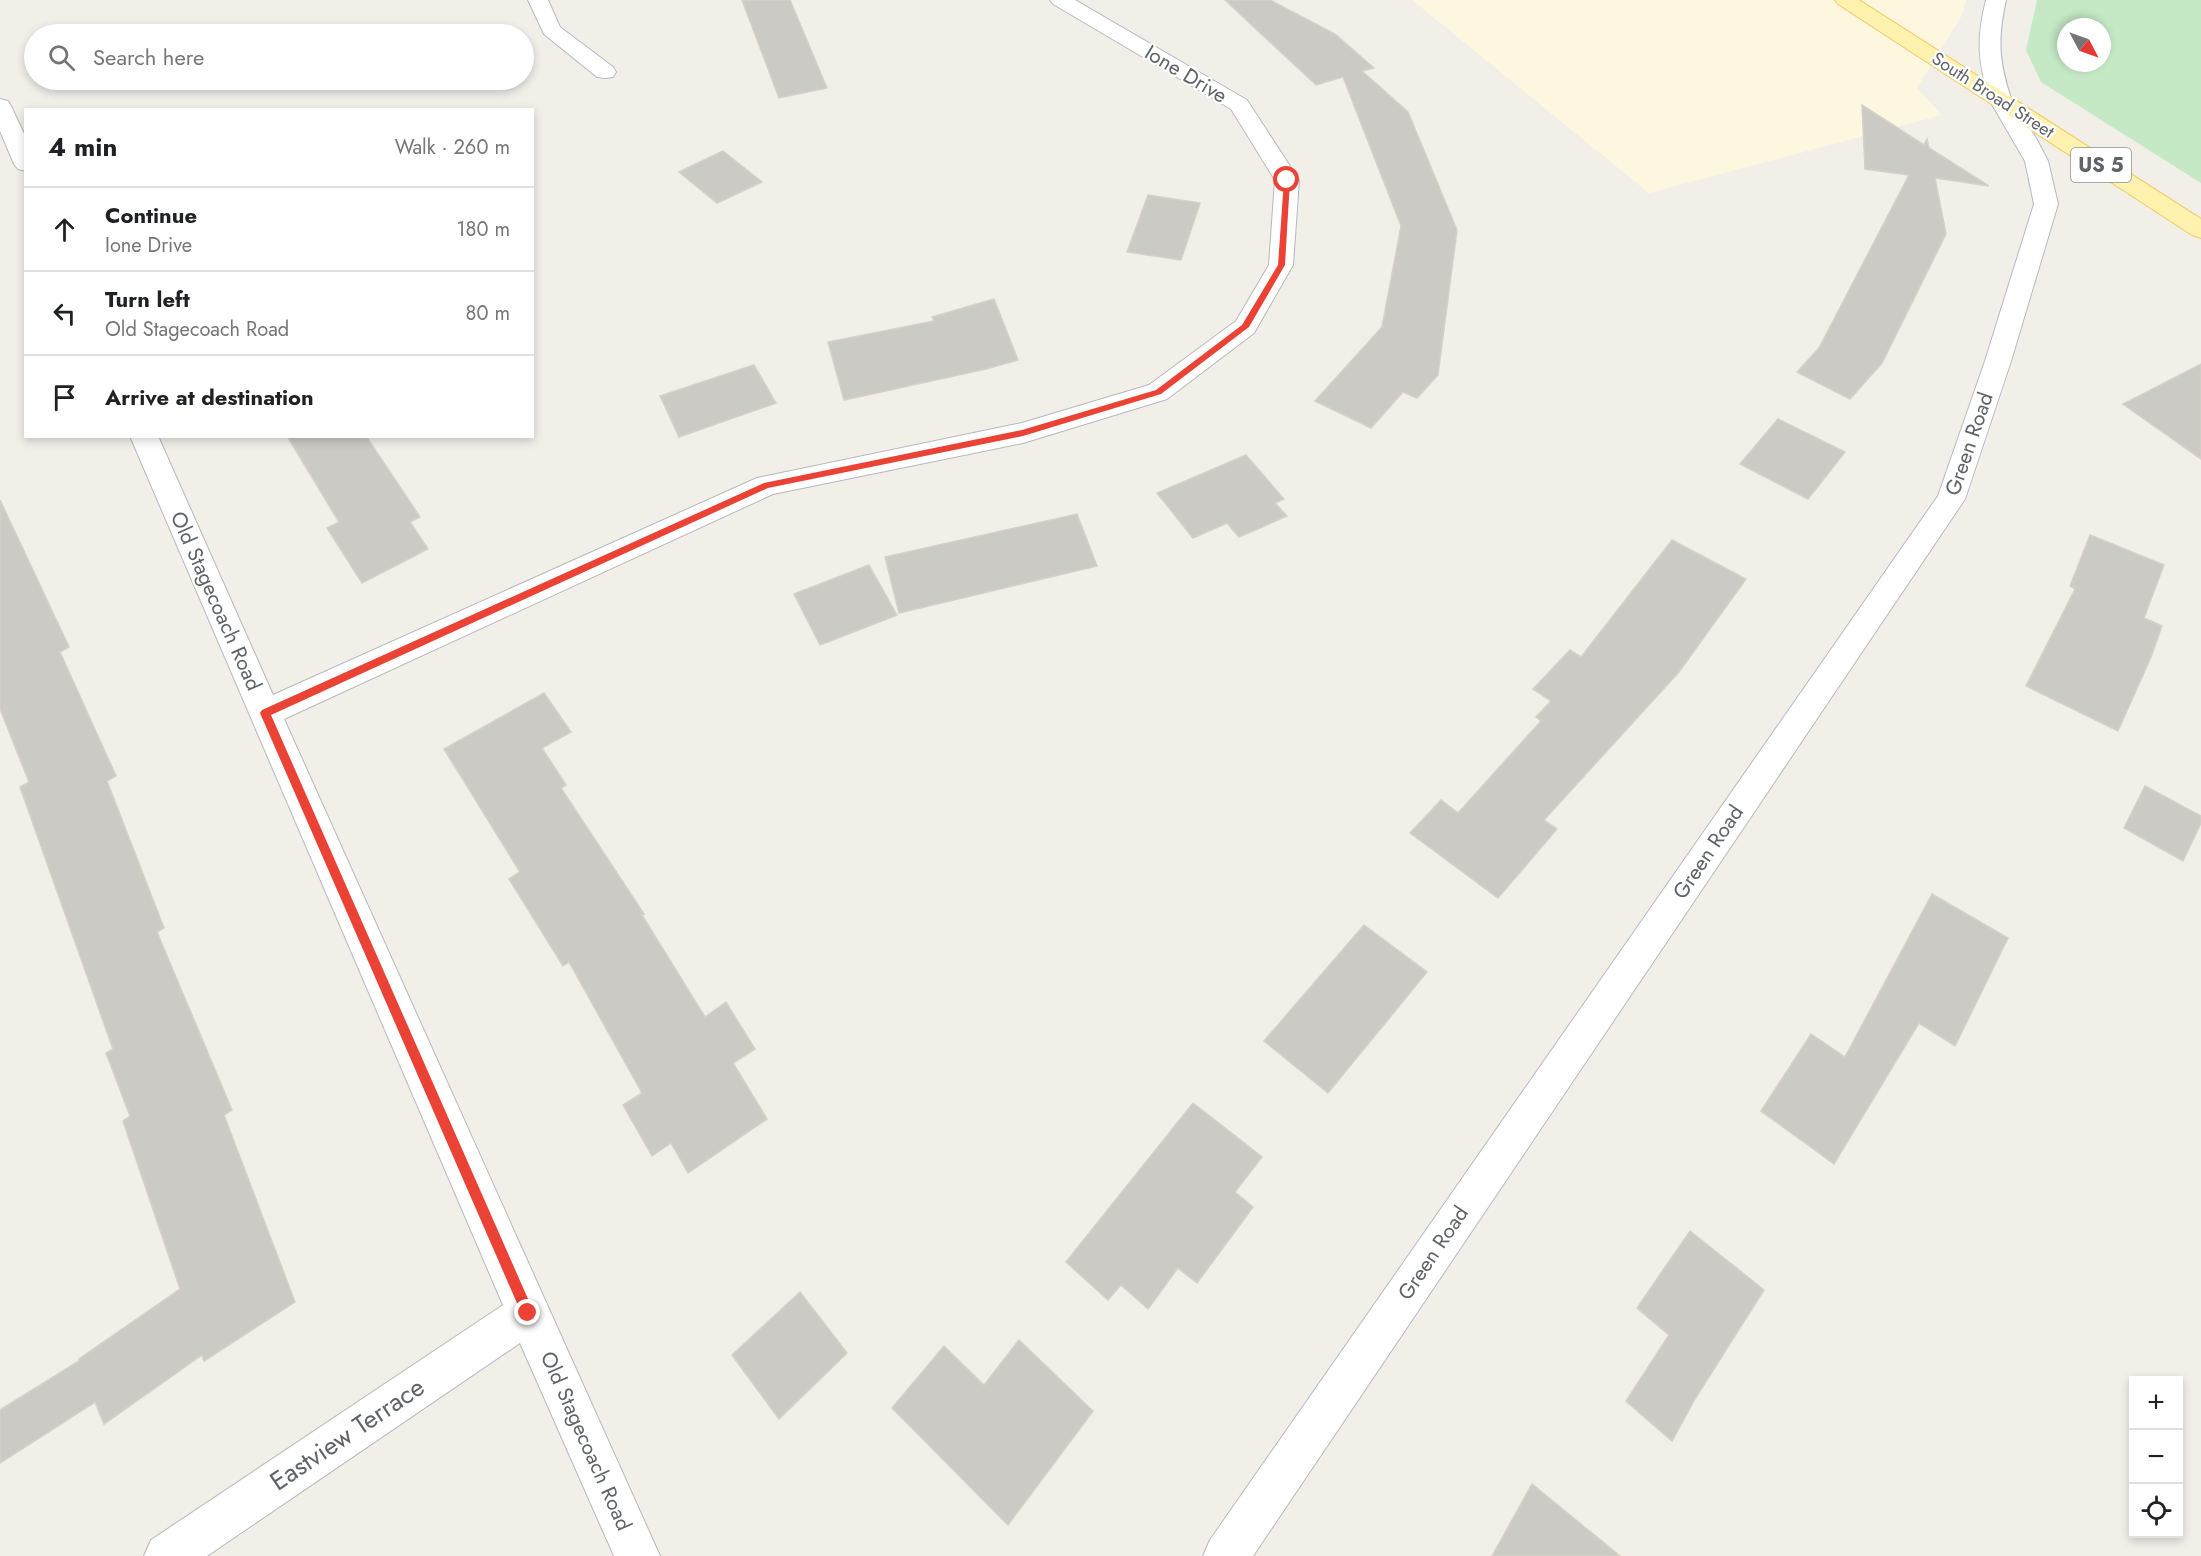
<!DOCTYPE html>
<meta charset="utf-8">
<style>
:root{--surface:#fff;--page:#f6f6f6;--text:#202124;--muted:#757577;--line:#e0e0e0}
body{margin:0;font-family:Jost,sans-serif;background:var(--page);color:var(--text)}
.controls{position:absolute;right:18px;bottom:18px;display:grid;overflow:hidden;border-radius:0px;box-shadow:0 3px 9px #0003}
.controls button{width:54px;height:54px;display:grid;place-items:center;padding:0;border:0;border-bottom:2px solid var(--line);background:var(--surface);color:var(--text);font:30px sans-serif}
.compass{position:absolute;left:2057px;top:18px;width:54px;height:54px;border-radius:50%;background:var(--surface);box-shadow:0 3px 9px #0003;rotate:131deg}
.stop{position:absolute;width:18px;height:18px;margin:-14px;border:4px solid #ea4335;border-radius:50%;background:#fff}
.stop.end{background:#ea4335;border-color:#fff;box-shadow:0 2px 6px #0008}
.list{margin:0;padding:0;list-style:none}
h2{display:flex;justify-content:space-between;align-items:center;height:78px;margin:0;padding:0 24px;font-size:26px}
h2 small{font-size:20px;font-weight:400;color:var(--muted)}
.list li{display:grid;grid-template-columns:39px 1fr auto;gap:18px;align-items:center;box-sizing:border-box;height:84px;padding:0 24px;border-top:2px solid var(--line)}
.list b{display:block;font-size:22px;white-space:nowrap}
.list p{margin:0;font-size:20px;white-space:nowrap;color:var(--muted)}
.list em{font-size:20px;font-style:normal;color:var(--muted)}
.icon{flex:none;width:33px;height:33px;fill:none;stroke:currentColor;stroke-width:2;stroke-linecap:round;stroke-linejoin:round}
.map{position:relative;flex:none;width:2201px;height:1556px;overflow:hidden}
.search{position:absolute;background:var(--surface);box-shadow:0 3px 9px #0003;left:24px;top:24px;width:510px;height:66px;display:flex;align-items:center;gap:15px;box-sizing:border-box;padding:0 21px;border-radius:33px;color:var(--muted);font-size:22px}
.panel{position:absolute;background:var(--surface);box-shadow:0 3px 9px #0003;left:24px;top:108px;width:510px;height:330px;border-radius:0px}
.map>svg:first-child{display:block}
.commercial{fill:#fef7e0}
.green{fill:#c5e8c5;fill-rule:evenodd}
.building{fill:#cccac5;stroke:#d6d1c6;stroke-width:1.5}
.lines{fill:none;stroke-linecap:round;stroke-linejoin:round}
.street-casing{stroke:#b5b8bc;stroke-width:2}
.secondary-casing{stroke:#b6babf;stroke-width:2}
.primary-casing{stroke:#f2c960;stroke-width:2}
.street{fill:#fff;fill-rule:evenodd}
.secondary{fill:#fff;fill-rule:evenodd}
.primary{fill:#fff2af;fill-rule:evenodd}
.route{fill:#ea4335}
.labels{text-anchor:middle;stroke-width:4.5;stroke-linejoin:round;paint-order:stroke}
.far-street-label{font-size:18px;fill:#5f6368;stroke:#fff}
.shield{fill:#fff;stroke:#8f9295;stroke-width:1.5}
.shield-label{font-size:20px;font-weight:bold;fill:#5f6368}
.street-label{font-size:21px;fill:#5f6368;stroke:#fff}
.near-street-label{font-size:26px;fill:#5f6368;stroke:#fff}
</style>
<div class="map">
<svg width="2201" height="1556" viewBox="0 0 2201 1556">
<rect width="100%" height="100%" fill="#f1efe8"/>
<path class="commercial" d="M1412,0h554l-4,15 -45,73 25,27 -293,78z"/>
<path class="green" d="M2037,0h164v183l-160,-101 -15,-32zM2066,27h36v36h-36z"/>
<g class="building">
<path d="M742,0h48l37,88 -48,10z"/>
<path d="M1225,0h45l65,34 39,34 -12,3 46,41 49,118 -19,145 -21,23 -14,-6 -32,36 -56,-27 67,-74 19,-101 -58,-149 -27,8z"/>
<path d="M1862,105l62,40 3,-6 2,9 60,38 -54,-8 11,56 -64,129 -32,36 -53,-27 22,-24 90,-173 -44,-6z"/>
<path d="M723,151l39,31 -45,21 -38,-31z"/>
<path d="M1148,195l52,8 -19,57 -54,-8z"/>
<path d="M994,299l24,61 -32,9 -142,31 -16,-58 106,-21 -2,-4z"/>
<path d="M2201,364v95l-78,-55z"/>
<path d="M754,365l22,38 -97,34 -19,-41z"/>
<path d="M1778,419l67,33 -37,47 -68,-35z"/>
<path d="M287,436h79l54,81 -10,5 18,27 -66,34 -35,-55 12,-6z"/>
<path d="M1246,455l38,44 -9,4 12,13 -48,21 -12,-14 -34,15 -36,-45z"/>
<path d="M0,500l69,147 -9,5 56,124 -9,5 57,147 -7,4 75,178 -8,5 71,187 -91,59 -2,-6 -98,69 -9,-22 -95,61v-53l79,-49v-2l101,-70 -57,-168 7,-5 -24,-63 7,-4 -93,-262 9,-5 -29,-73z"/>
<path d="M1077,514l20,52 -198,47 -14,-56z"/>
<path d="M2090,535l74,30 -20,53 18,8 -11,31 -33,74 -92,-45 49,-97 -5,-3z"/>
<path d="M1672,540l74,39 -67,93 -135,148 13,9 -59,69 -88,-65 31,-33 17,13 83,-92 -5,-4 15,-16 -18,-12 37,-39 11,7z"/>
<path d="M869,565l28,50 -77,30 -26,-51z"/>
<path d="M544,693l27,39 -29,16 24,37 -5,3 83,126 -2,1 63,102 21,-15 29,47 -22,14 34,56 -79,54 -17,-30 -19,13 -29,-51 19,-12 -73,-131 -6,4 -54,-87 11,-7 -76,-123z"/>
<path d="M2145,786l56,30v7l-18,38 -59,-33z"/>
<path d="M1932,894l76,44 -53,108 -36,-23 -85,141 -73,-53 50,-77 34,23z"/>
<path d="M1364,925l63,47 -99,121 -64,-52z"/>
<path d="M1193,1103l69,54 -27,35 18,15 -56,76 -19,-15 -30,41 -27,-24 -13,15 -42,-38z"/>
<path d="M1690,1231l74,59 -69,109 -23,42 -46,-40 43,-66 -32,-27z"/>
<path d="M800,1292l47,61 -68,66 -47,-64z"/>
<path d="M1019,1340l74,71 -85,114 -116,-117 52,-62 40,39z"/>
<path d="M1532,1484l88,72h-128z"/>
</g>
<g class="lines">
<g class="street-casing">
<g id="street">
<path d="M528,0h20l12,27 53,40 3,5 -3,5 -8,1 -8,-1 -53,-43z"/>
<path d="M1050,0h25l172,100 52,80 -6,85 -39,68 -87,66 -144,44 -250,51 -489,225 376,837h-46l-94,-213 -313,213h-63l7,-16 352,-235 -373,-869h28l115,259 484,-217 265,-55 127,-38 87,-64 33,-56 6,-85 -44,-71 -178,-105z"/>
<path d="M1986,0h20c-9,40 -7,63 6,101l-3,5 -8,2 -8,-2 -3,-5c-12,-38 -14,-62 -4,-101z"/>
<path d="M0,99l8,2 3,5 15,32v33l-8,-2 -4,-5 -14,-33z"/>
</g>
</g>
<g class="secondary-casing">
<path id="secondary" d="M2001,94l8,2 27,42 12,23 10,43 -47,157 -46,138 -712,1057h-50l7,-16 728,-1044 47,-135 49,-157 -9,-43 -35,-60 3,-5z"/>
</g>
<g class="primary-casing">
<path id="primary" d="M1835,0h24l342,219v19l-9,-3 -354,-231z"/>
</g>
<use href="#street" class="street"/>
<use href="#secondary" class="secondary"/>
<use href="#primary" class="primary"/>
</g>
<path class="route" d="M1287,178l3,2 -5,85 -36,62 -88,67 -138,42 -255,52 -497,227 261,593 2,5 -2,4 -4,2 -5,-2 -263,-604 2,-3 502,-227 258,-53 134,-40 86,-65 36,-60 6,-85z"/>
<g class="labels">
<g class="far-street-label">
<text transform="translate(1993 95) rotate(33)" y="6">South Broad Street</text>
</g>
<rect class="shield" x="2071" y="148" width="60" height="34" rx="4.5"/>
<g class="shield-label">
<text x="2101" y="172">US 5</text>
</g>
<g class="street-label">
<text transform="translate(1186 74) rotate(31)" y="7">Ione Drive</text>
<text transform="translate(1969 444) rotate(-71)" y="7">Green Road</text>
<text transform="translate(216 601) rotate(66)" y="7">Old Stagecoach Road</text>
<text transform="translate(1708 852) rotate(-56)" y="7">Green Road</text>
<text transform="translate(1433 1253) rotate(-56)" y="7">Green Road</text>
<text transform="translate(586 1441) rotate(66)" y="7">Old Stagecoach Road</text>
</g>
<g class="near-street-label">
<text transform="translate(347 1434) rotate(-34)" y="9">Eastview Terrace</text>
</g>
</g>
</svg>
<div class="controls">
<button>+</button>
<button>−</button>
<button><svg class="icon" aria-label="locate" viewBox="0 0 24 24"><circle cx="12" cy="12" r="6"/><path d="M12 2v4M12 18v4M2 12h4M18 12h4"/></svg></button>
</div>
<svg class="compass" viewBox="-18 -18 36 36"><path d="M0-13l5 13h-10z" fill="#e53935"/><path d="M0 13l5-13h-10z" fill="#757577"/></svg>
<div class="stop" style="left:1287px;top:180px"></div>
<div class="stop end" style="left:528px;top:1313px"></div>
<div class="search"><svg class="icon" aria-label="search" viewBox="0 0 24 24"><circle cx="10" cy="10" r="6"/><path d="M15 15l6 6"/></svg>Search here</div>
<section class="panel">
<h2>4 min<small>Walk · 260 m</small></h2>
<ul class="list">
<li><svg class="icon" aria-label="ahead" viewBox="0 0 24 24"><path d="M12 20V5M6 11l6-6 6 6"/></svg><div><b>Continue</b><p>Ione Drive</p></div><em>180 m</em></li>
<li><svg class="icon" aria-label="left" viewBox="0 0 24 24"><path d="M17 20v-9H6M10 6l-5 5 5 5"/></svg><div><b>Turn left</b><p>Old Stagecoach Road</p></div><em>80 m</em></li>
<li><svg class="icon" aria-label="arrive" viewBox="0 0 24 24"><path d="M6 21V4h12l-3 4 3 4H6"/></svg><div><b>Arrive at destination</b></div></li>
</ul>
</section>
</div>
